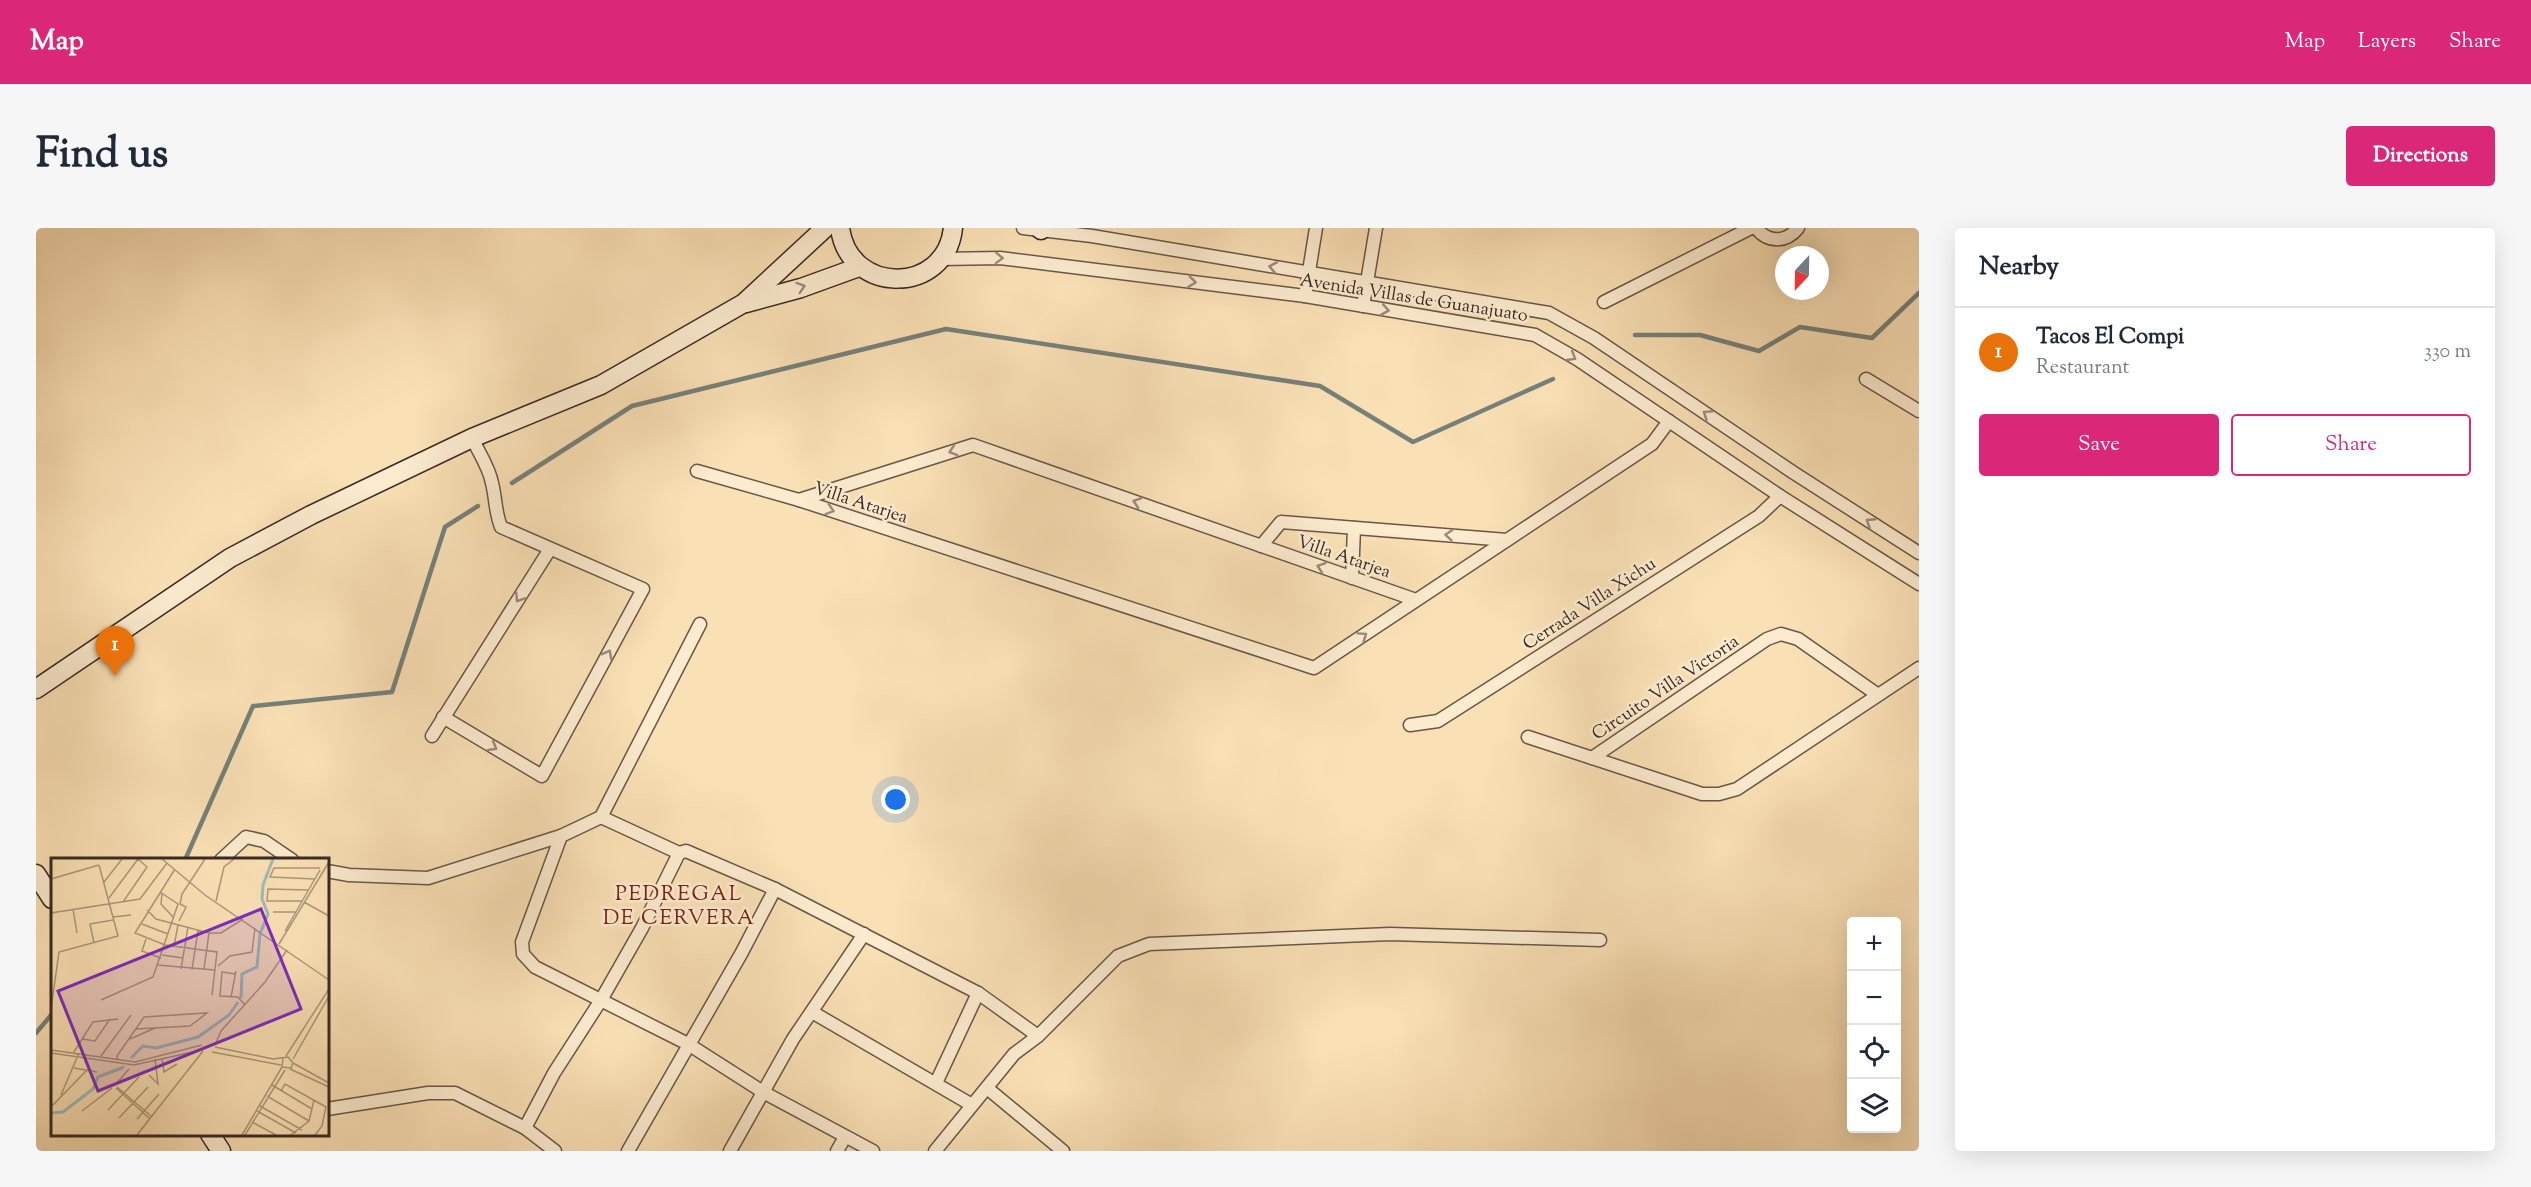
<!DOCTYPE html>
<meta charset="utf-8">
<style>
:root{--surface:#fff;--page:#f6f6f7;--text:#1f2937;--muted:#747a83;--line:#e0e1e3;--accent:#db2777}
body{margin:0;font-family:"Sorts Mill Goudy",serif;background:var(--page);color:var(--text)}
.controls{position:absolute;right:18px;bottom:18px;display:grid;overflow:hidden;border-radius:6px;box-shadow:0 6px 24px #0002}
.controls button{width:54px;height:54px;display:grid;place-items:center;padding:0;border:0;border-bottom:2px solid var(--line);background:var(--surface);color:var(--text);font:30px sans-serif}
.compass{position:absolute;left:1739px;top:18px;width:54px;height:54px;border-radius:50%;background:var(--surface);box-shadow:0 6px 24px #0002;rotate:202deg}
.you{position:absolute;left:860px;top:572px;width:21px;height:21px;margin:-15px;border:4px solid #fff;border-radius:50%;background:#1a73e8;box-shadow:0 0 0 9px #1a73e833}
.badge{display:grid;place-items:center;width:39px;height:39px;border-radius:50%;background:var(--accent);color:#fff;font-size:20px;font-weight:700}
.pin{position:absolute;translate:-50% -50px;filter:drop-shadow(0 2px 3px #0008)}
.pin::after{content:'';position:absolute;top:32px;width:21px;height:18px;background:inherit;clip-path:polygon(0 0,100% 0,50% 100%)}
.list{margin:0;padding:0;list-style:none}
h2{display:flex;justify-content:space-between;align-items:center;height:78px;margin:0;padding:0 24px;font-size:26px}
h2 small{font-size:20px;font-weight:400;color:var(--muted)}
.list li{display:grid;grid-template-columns:39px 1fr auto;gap:18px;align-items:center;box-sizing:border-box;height:90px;padding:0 24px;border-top:2px solid var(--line)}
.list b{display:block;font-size:22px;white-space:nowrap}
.list p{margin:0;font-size:20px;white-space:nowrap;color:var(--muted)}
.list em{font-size:20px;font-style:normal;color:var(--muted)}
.actions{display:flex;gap:12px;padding:18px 24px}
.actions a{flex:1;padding:14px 0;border:2px solid var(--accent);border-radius:6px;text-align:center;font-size:21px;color:var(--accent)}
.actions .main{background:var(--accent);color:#fff}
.icon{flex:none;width:33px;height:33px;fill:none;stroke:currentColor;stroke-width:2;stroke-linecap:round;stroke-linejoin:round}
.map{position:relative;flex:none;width:1883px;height:923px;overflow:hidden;border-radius:6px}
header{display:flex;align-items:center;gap:36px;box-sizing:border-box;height:84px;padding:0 30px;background:var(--accent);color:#fff}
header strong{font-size:28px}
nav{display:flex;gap:33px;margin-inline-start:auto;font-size:21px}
.intro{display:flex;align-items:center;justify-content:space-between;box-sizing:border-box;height:144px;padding:0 36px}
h1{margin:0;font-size:42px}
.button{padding:15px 27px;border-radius:6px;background:var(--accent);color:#fff;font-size:21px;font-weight:700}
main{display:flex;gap:36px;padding:0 36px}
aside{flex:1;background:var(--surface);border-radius:6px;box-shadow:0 6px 24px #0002}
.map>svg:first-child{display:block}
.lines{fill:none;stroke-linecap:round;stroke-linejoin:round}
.stream{stroke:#76817a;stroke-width:4.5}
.street-casing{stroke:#685748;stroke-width:15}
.secondary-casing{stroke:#382923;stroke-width:21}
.street{stroke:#fcebcf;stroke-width:12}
.secondary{stroke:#fcebcf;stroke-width:18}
.oneway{stroke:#9a8a79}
.labels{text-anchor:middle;stroke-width:5;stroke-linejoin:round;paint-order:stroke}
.street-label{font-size:18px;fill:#382923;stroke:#fcebcf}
.quarter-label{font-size:21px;letter-spacing:1.5px;fill:#7a1f14;stroke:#fcebcf}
.inset-river{fill:none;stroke:#9fbcb4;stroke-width:3}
.inset-road{fill:none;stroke:#ac977b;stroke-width:1.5}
.view{fill:#7b2cbf;fill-opacity:0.15;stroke:#7b2cbf;stroke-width:3}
.inset-edge{fill:none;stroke:#382923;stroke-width:3}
</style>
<header>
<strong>Map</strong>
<nav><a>Map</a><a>Layers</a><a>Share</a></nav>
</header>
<div class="intro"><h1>Find us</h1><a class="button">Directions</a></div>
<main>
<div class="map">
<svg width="1883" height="923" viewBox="0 0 1883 923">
<rect width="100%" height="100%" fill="#fae0b5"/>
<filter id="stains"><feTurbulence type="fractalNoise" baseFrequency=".00333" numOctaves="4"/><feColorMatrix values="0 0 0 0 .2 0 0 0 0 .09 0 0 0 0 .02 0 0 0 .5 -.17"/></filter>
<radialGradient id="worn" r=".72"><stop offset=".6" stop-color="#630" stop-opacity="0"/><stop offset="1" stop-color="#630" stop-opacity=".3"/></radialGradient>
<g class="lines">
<g class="stream">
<path d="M1599,107h65l59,16 41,-24 72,11 47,-45"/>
<path d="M476,255l120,-77 314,-77 374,57 93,56 140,-63"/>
<path d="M149,632l68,-154 139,-14 53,-165 33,-21"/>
<path d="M0,805l16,-19"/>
</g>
<g class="street-casing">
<g id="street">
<path d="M987,0l69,8 457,77 45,25 200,135 125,80"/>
<path d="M1720,0c12,15 30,15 42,0"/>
<path d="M904,31l60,-1 305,38 230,39 42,24 203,137 139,88"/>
<path d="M1269,68l11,-68"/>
<path d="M1568,74l147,-74"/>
<path d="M1327,78l13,-78"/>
<path d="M1830,151l53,32"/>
<path d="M661,243l102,29"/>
<path d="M1225,318l20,-24 226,18"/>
<path d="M1316,350l2,-50"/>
<path d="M1380,372l-443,-155 -174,55 515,168 338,-224 17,-23"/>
<path d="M664,396l-99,193 -40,19 -39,106 1,12 12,13 153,77 75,48 110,59"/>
<path d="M407,489l99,59 101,-187 -142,-62c-6,-15 -5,-28 -9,-44 -3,-16 -13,-30 -20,-45"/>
<path d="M1374,497l28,-4 321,-205 21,-20"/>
<path d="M396,508l118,-187"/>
<path d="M1492,509l174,57h17l18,-5 182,-121"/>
<path d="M1556,530l175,-119 14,-5 17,5 80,56"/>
<path d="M565,589l78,36 7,-2 89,38 203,104 60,43"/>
<path d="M185,632l25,-23 18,4 28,19"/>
<path d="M291,643l22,4 79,3 133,-42"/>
<path d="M776,784l160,93"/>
<path d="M900,855l42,-90"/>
<path d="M951,860l76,63"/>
<path d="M291,881l101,-16h27l70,35 30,23"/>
<path d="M489,900l29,-55 47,-73 41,-72 37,-75"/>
<path d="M592,923l113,-197 34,-65"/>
<path d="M694,923l63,-112 71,-105"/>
<path d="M801,923l8,-14"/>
<path d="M899,923l79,-97 24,-18 80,-80 31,-12 241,-10 210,6"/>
</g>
</g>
<g class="secondary-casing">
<g id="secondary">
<path d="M804,0c9,68 106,67 113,0"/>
<path d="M1003,0l2,2"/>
<path d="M710,75l55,-15 58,-21"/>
<path d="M0,461l194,-131 81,-43 161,-77 129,-53 143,-82 81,-75"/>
<path d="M0,646l16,25"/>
<path d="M174,906l11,17"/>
</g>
</g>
<use href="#street" class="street"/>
<use href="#secondary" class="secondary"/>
</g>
<defs><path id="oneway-chevron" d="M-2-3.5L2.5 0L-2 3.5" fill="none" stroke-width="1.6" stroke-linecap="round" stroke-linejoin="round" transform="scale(1.5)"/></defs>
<g class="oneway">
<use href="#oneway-chevron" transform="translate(963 30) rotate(2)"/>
<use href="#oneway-chevron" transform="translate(1237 39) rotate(-170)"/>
<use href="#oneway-chevron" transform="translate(1156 54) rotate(7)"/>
<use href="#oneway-chevron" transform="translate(765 59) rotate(-18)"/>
<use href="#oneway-chevron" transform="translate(1349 82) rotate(10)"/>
<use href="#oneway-chevron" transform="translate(1536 129) rotate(31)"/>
<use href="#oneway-chevron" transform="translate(1671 186) rotate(-146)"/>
<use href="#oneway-chevron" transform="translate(917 223) rotate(162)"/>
<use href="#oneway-chevron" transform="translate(1101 274) rotate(-161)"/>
<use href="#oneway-chevron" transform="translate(794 282) rotate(18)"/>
<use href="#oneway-chevron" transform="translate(1834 294) rotate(-147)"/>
<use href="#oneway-chevron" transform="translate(1413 307) rotate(-175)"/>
<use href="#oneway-chevron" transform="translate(1285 339) rotate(-161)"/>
<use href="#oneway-chevron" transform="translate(483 370) rotate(123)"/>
<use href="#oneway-chevron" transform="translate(1327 408) rotate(-34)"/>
<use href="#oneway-chevron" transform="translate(572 426) rotate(-62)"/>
<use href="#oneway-chevron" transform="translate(457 519) rotate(30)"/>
</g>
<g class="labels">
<g class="street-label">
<text transform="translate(1378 69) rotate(9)" y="6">Avenida Villas de Guanajuato</text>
<text transform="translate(825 274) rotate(18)" y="6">Villa Atarjea</text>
<text transform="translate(1308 328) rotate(19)" y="6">Villa Atarjea</text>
<text transform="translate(1553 375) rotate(-33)" y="6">Cerrada Villa Xichu</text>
<text transform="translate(1629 459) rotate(-34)" y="6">Circuito Villa Victoria</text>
</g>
<g class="quarter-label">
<text x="643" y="672">PEDREGAL<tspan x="643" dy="24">DE CERVERA</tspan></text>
</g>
</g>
<g transform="translate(15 630)">
<rect width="278" height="278" fill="#fae0b5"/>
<path class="inset-river" d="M190,140l1,-24 15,-7 3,-33 8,-20 -6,-15 1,-14 10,-26M80,200l12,-12 13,2 42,-11 31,-22 9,-13M0,255l12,-1 30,-23 5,-12 26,-10"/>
<path class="inset-road" d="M111,1l43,36 124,85M124,11l-40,64 30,12 52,7 -5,43M0,21l48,-14M264,21l-45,-2 4,-9h46M53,24l18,-23M111,36l-1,10 12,13M58,40l29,-39M165,43l8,-34 10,-8M251,43h-35l1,-12 40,1M72,44l24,-35 -9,-8M253,44l25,14M22,51l4,24M96,52l9,9 53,14h12l22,-14M222,54h22M0,55l89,-14 27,-36M62,59l18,-2M128,63l7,-14 -6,-3 2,-10 23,-35M91,66l26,10M234,73l35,-61M95,81l-4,12 19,7M43,85l-4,-19 23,-4M228,86l50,-82M123,88l4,-21M111,97l21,3M107,107l56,5M167,108l12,-10 22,-4 3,-24M130,111l7,-42M153,111l5,-36M141,112l6,-40M185,116l-14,-2 -2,24 18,1 7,8M180,139l5,-26M50,142l52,-23 25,-73 -18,-12M0,151l8,-57 59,-16 -19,-71M31,181l13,2 15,-22M79,181l25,-11M164,187l6,-14 44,-49 22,-32M164,189l58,12 15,-2 5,6 -2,5 -9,-1 1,-9M0,192l84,12 67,-17M23,194l19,-30 25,-3M161,194l69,13M0,195l83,12 68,-15M50,198l30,-41M235,198l43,-67M111,200l2,14 13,-8M66,201v-3l27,-39 63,-4 -17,13 -54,3M242,201l36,-63M242,205l36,20M23,210l23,4M239,211l39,18M98,217l9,9 -3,-25M65,226l13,-15M221,227l40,24M66,229l35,30M65,230l34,31M230,233l4,-7 41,23 -4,19 -7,9M10,237l18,-42M216,238l42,25M209,248l42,24M0,249l36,-37M57,252l31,-33M31,253l30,-23M206,253l39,22M68,260l29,-31M86,261l22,-25M201,264l24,13M86,277l66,-84M191,277l40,-68M194,277l40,-65M240,277l18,-14 5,-21"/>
<path class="view" d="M210,51l40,100 -203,82 -40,-100z"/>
<rect width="278" height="278" class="inset-edge"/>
</g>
<rect width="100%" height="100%" filter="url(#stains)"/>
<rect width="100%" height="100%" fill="url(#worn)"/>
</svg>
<div class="controls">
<button>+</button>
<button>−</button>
<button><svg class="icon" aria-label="locate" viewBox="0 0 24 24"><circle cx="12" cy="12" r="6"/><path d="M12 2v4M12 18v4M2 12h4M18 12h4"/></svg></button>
<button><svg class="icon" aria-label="layers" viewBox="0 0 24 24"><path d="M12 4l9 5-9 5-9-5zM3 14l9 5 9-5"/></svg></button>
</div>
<svg class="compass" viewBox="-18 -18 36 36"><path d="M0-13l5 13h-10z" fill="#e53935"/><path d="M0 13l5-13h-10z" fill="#747a83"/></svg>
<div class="you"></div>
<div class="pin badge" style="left:79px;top:448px;background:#e8710a">1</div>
</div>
<aside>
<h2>Nearby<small></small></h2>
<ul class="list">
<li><span class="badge" style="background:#e8710a">1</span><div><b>Tacos El Compi</b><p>Restaurant</p></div><em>330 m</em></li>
</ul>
<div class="actions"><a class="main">Save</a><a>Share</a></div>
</aside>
</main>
